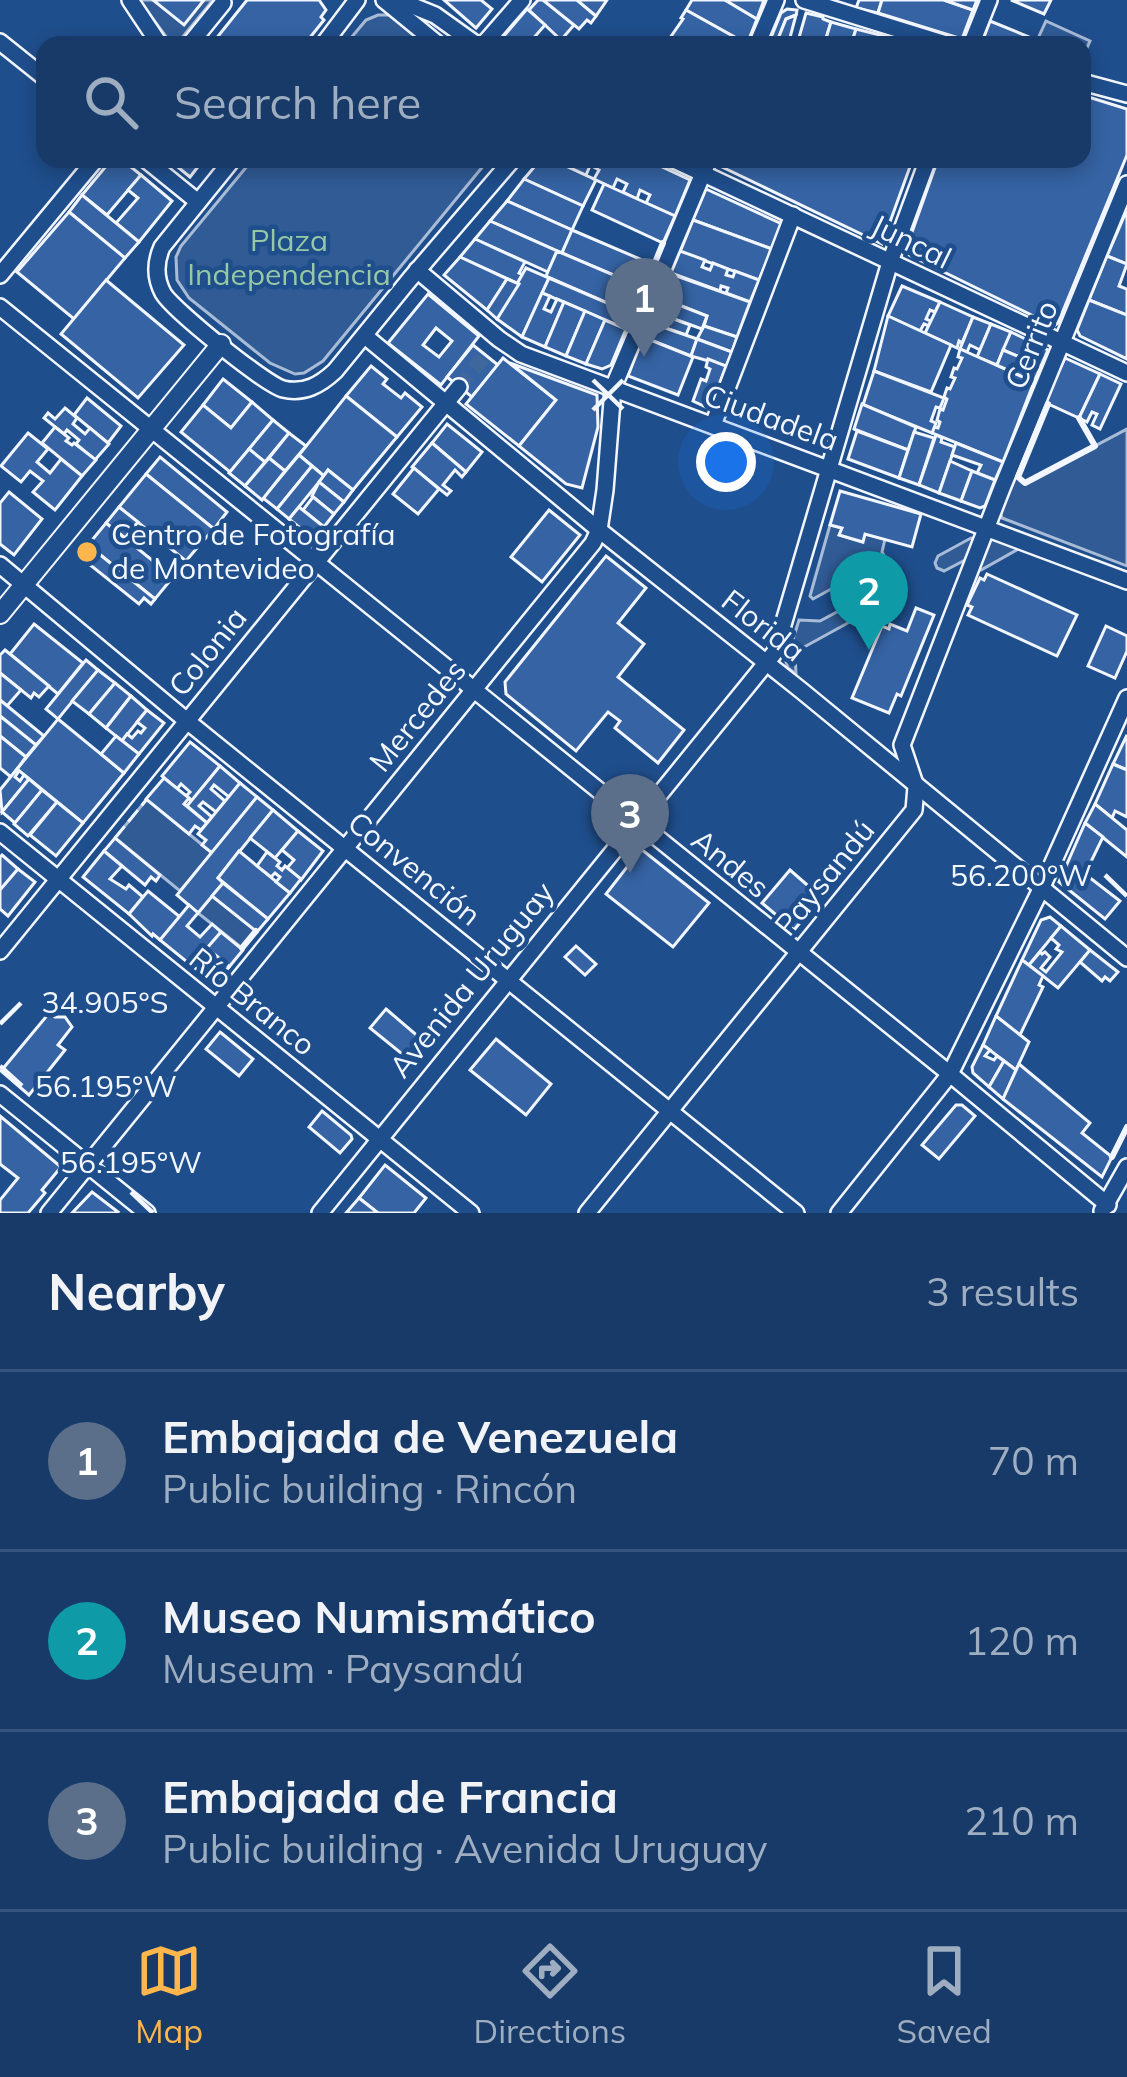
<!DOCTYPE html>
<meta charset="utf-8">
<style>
:root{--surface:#173a69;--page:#20416f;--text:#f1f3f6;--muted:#9eadc0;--line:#36547d;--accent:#ffb74d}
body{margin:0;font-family:Mulish,sans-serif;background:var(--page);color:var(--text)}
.you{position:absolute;left:726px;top:462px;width:42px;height:42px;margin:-30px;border:9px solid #fff;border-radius:50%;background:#1a73e8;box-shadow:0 0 0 18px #1a73e833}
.badge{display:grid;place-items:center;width:78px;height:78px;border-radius:50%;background:var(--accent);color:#fff;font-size:39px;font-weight:700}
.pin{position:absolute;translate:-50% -99px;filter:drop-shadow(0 3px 6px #0008)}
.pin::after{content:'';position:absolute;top:63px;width:42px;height:36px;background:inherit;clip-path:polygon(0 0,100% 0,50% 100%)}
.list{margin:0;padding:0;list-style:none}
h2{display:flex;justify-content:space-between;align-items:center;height:156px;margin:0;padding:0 48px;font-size:51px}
h2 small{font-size:39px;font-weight:400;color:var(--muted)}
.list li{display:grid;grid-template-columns:78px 1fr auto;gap:36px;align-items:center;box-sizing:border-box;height:180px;padding:0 48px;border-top:3px solid var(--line)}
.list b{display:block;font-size:45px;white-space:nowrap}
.list p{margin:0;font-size:39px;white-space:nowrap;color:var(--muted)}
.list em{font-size:39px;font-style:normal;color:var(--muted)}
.icon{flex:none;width:66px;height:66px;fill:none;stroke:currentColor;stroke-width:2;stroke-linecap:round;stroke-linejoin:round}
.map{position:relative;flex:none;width:1127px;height:1213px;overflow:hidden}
.search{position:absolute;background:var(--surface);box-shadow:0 6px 18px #0003;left:36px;right:36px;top:36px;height:132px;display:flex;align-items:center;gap:30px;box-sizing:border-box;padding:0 42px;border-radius:24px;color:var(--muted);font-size:45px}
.sheet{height:696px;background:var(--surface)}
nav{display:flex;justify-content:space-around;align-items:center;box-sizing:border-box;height:168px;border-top:3px solid var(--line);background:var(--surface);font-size:33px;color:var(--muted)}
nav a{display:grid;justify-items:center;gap:6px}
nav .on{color:var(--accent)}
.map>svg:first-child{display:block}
.built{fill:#305b95;stroke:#a8bbd7;stroke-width:3}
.building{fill:#3563a3;stroke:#f2f6ff;stroke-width:3;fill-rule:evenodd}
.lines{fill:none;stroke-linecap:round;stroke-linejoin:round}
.minor-tunnel{stroke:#3f679d;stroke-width:15;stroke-dasharray:15 8;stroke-linecap:butt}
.minor-casing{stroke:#f2f6ff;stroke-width:20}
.major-casing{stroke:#f2f6ff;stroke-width:22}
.minor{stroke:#1f4e8c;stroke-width:15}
.major{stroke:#1f4e8c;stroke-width:18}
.fence{stroke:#f2f6ff;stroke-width:3;stroke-dasharray:15 6;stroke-linecap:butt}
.wall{stroke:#f2f6ff;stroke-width:6}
.ticks{fill:none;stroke:#f2f6ff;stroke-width:4.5}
.poi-dot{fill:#ffb74d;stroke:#1f4e8c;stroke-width:4.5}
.labels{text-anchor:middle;stroke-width:9;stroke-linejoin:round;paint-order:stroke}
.park-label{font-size:30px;fill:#97c8a6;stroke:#1f4e8c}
.street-label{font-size:30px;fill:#f2f6ff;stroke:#1f4e8c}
.poi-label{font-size:30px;fill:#f2f6ff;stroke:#1f4e8c;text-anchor:start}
.ticks-label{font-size:30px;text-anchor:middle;fill:#f2f6ff;stroke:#1f4e8c;stroke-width:9;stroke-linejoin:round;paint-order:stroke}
</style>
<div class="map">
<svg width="1127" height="1213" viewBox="0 0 1127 1213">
<rect width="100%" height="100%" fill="#1f4e8c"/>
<g class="built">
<path d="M139,0h74l-37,45 -6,-3z"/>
<path d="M378,15h12l37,30h-82l21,-25z"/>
<path d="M1046,21l44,20 -8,18v-14h-47z"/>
<path d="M253,159h236l-166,202 -19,12 -9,1 -25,-11 -81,-65 -12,-18 -1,-23 5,-11z"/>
<path d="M1127,429v137l-125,-48 -2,-6 15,-36 10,7z"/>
<path d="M830,525l12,3 -2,7 22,7 3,-8 20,5 -3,13 4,7 -73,40 -3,-3z"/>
<path d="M990,537l32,10 -41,23 -4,-2z"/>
<path d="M971,538l3,3 -7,18 -23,12 -7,-3 -2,-5 3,-7z"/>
<path d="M850,605l7,13 -62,34 1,22 -8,-6 -2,-6 13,-42 21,1z"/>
<path d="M147,799l65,54 -32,38 -65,-53z"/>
<path d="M212,896l44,35 -14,17 -44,-35z"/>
</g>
<g class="building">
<path d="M153,0h51l-20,25z"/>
<path d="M247,0h72l7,10 -5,7 3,3 -20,25h-93z"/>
<path d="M444,0h37l11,9 -16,19z"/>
<path d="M538,0h5l31,25 -13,15 -32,-30z"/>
<path d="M543,0h34l19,16 -5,7 -4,-3 -8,9z"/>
<path d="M577,0h30l-11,16z"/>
<path d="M692,0h33l32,19 -10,25 -61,-34z"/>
<path d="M725,0h39l-7,19z"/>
<path d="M859,0h23l-4,13 -22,-5z"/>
<path d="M882,0h62l29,10 -11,29 -84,-26z"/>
<path d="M944,0h33l-4,10z"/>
<path d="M1011,0h40l-7,14z"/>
<path d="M527,9l18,16 -14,16 5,4 -39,-1z"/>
<path d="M787,9l10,1 -1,5 -10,4 -10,25 4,1h-12l13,-32z"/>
<path d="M686,10l61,34v1h-82l18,-26 -2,-1z"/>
<path d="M806,13l17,4v2l8,3 -7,23 -26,-4z"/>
<path d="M796,15l-8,30 -12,-1 10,-25z"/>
<path d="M990,21l39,16 -4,8h-44z"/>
<path d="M831,22l25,7 -5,16h-27z"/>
<path d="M856,29l24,6 -3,10h-26z"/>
<path d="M880,35l32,10h-35z"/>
<path d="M1082,95l45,14v46l-69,168 -4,3 -145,-71 -3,-6 32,-90h144z"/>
<path d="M112,159h9l20,16 -34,40 -25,-20z"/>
<path d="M168,159h36l-14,18z"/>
<path d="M541,159h10l45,21 -13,26 -59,-27z"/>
<path d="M551,159h42l-7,16z"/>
<path d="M593,159h52l45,21 -15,36 -29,-13 4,-8 -10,-5 -3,9 -14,-7 4,-8 -10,-5 -4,9 -19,-9 5,-9 -9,-5z"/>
<path d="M719,159h158l34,5 -29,80 -162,-78z"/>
<path d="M141,175l31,26 -33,41 -23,-19 22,-25 -10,-8z"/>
<path d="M524,179l59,27 -11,24 -65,-29z"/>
<path d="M604,184l71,32 -12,27 -71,-33z"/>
<path d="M706,189l76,35 -10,25 -79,-29z"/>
<path d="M82,195l57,47 -14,16 -56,-46z"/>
<path d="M507,201l65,29 -10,23 -72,-32z"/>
<path d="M69,212l56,46 -51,61 -57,-47z"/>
<path d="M1126,212h1v52l-20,-8z"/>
<path d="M693,220l79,29 -13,31 -79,-28z"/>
<path d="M490,221l67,30 -9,21 -73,-33z"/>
<path d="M572,230l82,35 -10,23 -82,-35z"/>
<path d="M475,239l50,23 -6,11 4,2 -4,9 -59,-27z"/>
<path d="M557,251l87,37 -11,26 -87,-38z"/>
<path d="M680,251l25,9 -3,7 8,3 3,-7 15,6 -2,6 7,2 2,-6 24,9 -9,22 -24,-9 2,-5 -7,-2 -1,5 -49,-18z"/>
<path d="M1107,256l20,8 -8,22 8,3v26l-38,-15z"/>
<path d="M460,257l47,22 -20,31 -43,-35z"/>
<path d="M526,268l23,10 -27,59 -25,-18z"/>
<path d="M671,274l79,28 -13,35 -33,-11 3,-10 -46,-18z"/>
<path d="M549,278l84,36 -7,15 -84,-36z"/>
<path d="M507,279l12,5 -22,35 -10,-9z"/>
<path d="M106,280l78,65 -46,53 -77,-64z"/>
<path d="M902,286l38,16 -5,10 -5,-2 -4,9 5,2 -2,5 -5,-2 -4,7 -32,-15z"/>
<path d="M542,293l8,3 -6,13 7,3 6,-13 7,3 -19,45 -23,-10z"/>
<path d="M428,294l51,42 -38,49 -53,-42zM436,328l16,13 -13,16 -16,-12z"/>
<path d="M661,298l46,18 -5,13 -47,-17z"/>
<path d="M1089,300l38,15v44l-47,-23 -3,-6z"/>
<path d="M564,302l21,9 -19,45 -21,-9z"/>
<path d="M940,302l33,15 -11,26 -3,-2 -2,7 -32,-15z"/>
<path d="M585,311l20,9 -19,44 -20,-8z"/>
<path d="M655,312l35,13 -4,10 -35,-12z"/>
<path d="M888,316l63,29 -20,47 -57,-21z"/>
<path d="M973,317l18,7 -11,26 -10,-5 -3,7 -7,-3z"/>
<path d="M605,320l21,9 -15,36 -9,4 -16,-5z"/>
<path d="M651,323l46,16 -6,17 -48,-19z"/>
<path d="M991,324l20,8 -14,33 -20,-8z"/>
<path d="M704,326l33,11 -5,15 -35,-13z"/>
<path d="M1011,332l37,18 -7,16 -38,-16z"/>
<path d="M643,337l50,20 -15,38 -50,-19z"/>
<path d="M697,339l35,13 -6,14 -35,-10z"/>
<path d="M473,345l25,20 -26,32 -25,-20z"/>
<path d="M960,349l74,33 -31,80 -71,-29 2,-6 4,1 2,-6 -3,-2 3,-11 3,1 4,-11 -3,-2 3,-9 3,1 5,-11 -4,-1 3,-9 3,1 5,-11 -4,-1z"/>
<path d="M1003,350l38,16 -7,16 -37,-17z"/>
<path d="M503,358l53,42 -37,46 -53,-42z"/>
<path d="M1065,358l35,16 -21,44 -35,-16z"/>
<path d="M708,359l18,7 -16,43 -17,-8 8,-22 5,2 4,-12 -4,-2z"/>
<path d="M510,363l87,32 1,32 -16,61 -16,-4 -47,-38 37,-46z"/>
<path d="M371,366l16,13 -4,5 18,14 4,-5 17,14 -25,30 -51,-41z"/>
<path d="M874,371l70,27 -4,10 -4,-1 -5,14 5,2 -4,10 -69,-28z"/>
<path d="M1100,374l21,10 -21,45 -8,-4 5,-11 -5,-2 -5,10 -8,-4z"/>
<path d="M223,379l29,23 -21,26 -28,-23z"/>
<path d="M346,396l51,41 -44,53 -25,-20 -4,6 -25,-21z"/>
<path d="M87,398l34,28 -13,17 -34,-28z"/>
<path d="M252,402l21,18 -43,52 -49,-40 22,-27 28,23z"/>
<path d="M862,404l54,23 -8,23 -54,-21z"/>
<path d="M65,408l12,10 -4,6 12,10 5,-6 19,16 -14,16 -19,-16 3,-4 -12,-10 -3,4 -20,-16 4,-5 7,6z"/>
<path d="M273,420l16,13 -24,29 -16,-13z"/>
<path d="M447,424l35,28 -16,20 -34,-29z"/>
<path d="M55,427l14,11 -3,3 6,4 2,-2 22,17 -14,16 -40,-33z"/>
<path d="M857,431l51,19 -9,28 -51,-19z"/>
<path d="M914,432l20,6 -15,47 -20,-7z"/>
<path d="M28,433l20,16 -11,13 13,11 11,-14 21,17 -27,34 -22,-18 10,-11 -13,-10 -9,11 -20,-16z"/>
<path d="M289,433l17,13 -21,25 -16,-13z"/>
<path d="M936,435l6,3 -1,4 14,5 -16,46 -20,-8z"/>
<path d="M432,443l34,29 -4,5 -7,-7 -12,15 8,6 -4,4 -35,-28z"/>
<path d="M956,443l47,19 -8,18 -18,-7 4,-8 -29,-10z"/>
<path d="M249,449l16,13 -20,24 -16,-13z"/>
<path d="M299,455l13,11 -35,43 -14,-11z"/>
<path d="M160,457l67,55 -13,17 -68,-55z"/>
<path d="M269,458l16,13 -23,29 -17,-14z"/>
<path d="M950,461l22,10 -11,30 -22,-8z"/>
<path d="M312,466l12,10 -35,43 -12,-10z"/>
<path d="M414,468l25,21 -21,25 -25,-20z"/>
<path d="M328,470l25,20 -9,12 -25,-20z"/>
<path d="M972,471l23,9 -10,26 -5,2 -19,-7z"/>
<path d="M146,474l68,55 -11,12 -16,-13 -6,8 16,12 -11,13 -67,-54z"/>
<path d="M319,482l25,20 -10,12 -22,-18z"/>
<path d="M840,491l81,23 -9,33 -47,-13 -2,8 -24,-7 3,-7 -12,-3z"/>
<path d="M9,492l33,27 -28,36 -14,-11v-41z"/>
<path d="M313,497l21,17 -10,13 -21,-17z"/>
<path d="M119,507l19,15 -13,16 -19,-15z"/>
<path d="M299,507l25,20 -10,12 -25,-20z"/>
<path d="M549,510l31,25 -38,47 -31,-25z"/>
<path d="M106,523l67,54 -18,22 -67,-54z"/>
<path d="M88,545l67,54 -4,5 -7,-6 -5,6 -60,-48z"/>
<path d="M606,556l40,32 -28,35 26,21 -26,33 66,53 -26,33 -43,-35 5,-7 -12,-9 -32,39 -70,-57 -1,-12z"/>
<path d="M987,574l90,41 -20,41 -89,-41 4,-8 -5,-2 13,-27 4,2z"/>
<path d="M916,608l18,7 -33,81 -4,-2 -8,19 -37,-15 30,-72 7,3 1,-5 17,7z"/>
<path d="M34,624l49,39 -25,31 -48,-40z"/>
<path d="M1106,626l21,10v15l-12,27 -27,-12z"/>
<path d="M5,650l44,36 -10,11 -5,-4 -3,5 -31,-25v-18z"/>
<path d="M86,660l12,10 -40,49 -12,-10z"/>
<path d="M98,670l17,13 -26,31 -17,-13z"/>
<path d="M0,673l21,17 -14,16 -7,-6z"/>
<path d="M115,683l16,13 -25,32 -17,-14z"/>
<path d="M131,696l16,14 -25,31 -16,-13z"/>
<path d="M0,700l44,36 -8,9 -36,-29z"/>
<path d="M147,710l17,13 -25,31 -17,-13 5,-7 5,4 6,-7 3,2 4,-5 -8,-6z"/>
<path d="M0,716l36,29 -10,12 -26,-21z"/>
<path d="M58,719l66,54 -41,50 -66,-54z"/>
<path d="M1127,735v35l-14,-6z"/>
<path d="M0,736l26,21 -15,20 -11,-9z"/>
<path d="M116,736l23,18 -15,19 -23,-19z"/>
<path d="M190,742l30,24 -28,35 -6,-5 4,-4 -9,-8 -4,5 -15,-13z"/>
<path d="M1113,764l14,6v47l-12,-6 -3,7 -17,-14z"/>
<path d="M220,766l20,17 -11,14 -15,-12 -3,4 14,12 -9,11 -13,-10 -4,4 13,11 -5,6 -20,-17z"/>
<path d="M17,769l2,2 -4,6 5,4 4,-6 5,4 -27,33 -2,-22z"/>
<path d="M164,778l25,20 -5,6 23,19 -6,7 -6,-4 -6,8 -43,-35z"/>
<path d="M29,779l13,11 -27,33 -13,-11z"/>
<path d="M240,783l17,14 -45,56 -10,-8 4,-5 -8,-6z"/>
<path d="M42,790l15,12 -29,34 -14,-12z"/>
<path d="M257,797l16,13 -55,68 5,5 -25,30 -21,-18z"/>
<path d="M57,802l26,21 -27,33 -26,-21z"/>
<path d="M1095,804l32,26v27l-42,-34z"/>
<path d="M273,810l25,21 -23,27 -25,-20z"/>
<path d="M1085,823l18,14 -18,37 35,27 -15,18 -46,-37z"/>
<path d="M298,831l25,20 -22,29 -14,-12 7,-8 -12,-10z"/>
<path d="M115,838l45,37 -4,6 -5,-4 -6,8 -41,-34z"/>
<path d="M641,849l68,54 -36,44 -67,-53z"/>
<path d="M104,851l18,15 -12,13 16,10 3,-4 14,12 -14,17 -46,-37z"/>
<path d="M239,851l51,42 -22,26 -50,-41z"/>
<path d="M267,852l13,10 -3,4 5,4 3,-4 16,13 -11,14 -14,-11 4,-5 -5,-4 -4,4 -14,-11z"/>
<path d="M2,855l16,14 -18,21v-33z"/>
<path d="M18,869l17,13 -27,34 -8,-7v-19z"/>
<path d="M790,870l31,27 -27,33 -32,-27z"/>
<path d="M223,883l45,36 -11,13 -45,-36z"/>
<path d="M148,891l32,26 -20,23 -7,-6 -1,2 -23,-22z"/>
<path d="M189,905l9,8 -11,13 13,11 12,-13 9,8 -29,34 -32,-26z"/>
<path d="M1050,917l11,9 -32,39 -7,-5 19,-40z"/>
<path d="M1061,926l29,24 -32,38 -29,-23 11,-13 2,2 3,-2 5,5 -9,11 5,4 16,-20 -6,-3 3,-4 -8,-7z"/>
<path d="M221,932l22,18 -14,17 -22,-19z"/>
<path d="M576,946l20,18 -11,11 -20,-18z"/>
<path d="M207,948l22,19 -13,16 -24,-17z"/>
<path d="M1090,950l28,22 -8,9 -5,-4 -3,4 -22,-19z"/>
<path d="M1022,960l21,16 -4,9 4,2 -23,48 -24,-19z"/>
<path d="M386,1009l41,35 -15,18 -42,-34z"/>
<path d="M50,1012l5,5h10l7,10 -14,18 7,5 -36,45 -28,-24z"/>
<path d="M996,1016l33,26 -13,28 -33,-25z"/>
<path d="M220,1032l33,27 -14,17 -33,-27z"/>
<path d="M496,1039l55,45 -25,31 -56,-45z"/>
<path d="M983,1045l7,5 -5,6 9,4 3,-4 7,5 -15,26 -16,-14 -1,-6z"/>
<path d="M1004,1061l12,9 -13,29 -14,-12z"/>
<path d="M1019,1064l71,59 -8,10 30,24 -10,20 -99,-78z"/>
<path d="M956,1105h6l13,11 -36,43 -17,-14z"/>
<path d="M322,1111l29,24 1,4 -12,14 -31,-26z"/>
<path d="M0,1116l61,51 -19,23 3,3 -17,20h-28v-13l18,-22 -18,-14z"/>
<path d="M385,1165l41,33 -12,15h-36l-19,-15z"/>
<path d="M92,1192l26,20 -1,1h-45z"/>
<path d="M359,1198l19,15h-32z"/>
</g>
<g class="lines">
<path class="minor-tunnel" d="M459,387l27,-32"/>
<g class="minor-casing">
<g id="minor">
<path d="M130,0l30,45"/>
<path d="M384,0l55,45"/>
<path d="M398,0l37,15 42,30"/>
<path d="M804,0l145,45"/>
<path d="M0,42l45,36"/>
<path d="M189,45l34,-42"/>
<path d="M323,45l34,-45"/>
<path d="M483,45l39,-45"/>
<path d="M757,45l19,-45"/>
<path d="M971,45l18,-45"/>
<path d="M1082,82l45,12"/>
<path d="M145,159l53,43"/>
<path d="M233,159l-71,88c-7,16 -7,31 1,46 10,17 102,91 120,96 21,5 37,-4 52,-18l75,-92 103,-120"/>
<path d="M672,159l455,214"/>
<path d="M417,270l82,69 22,15 606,227"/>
<path d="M0,275l96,-116"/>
<path d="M0,307l950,767 158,131"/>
<path d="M365,336l234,194 203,161 325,267"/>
<path d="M713,425l80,-210"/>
<path d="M0,565l187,156 609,492"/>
<path d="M0,832l471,381"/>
<path d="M0,951l459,-564"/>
<path d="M0,1094l147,119"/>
<path d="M1102,1211l25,-44"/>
<path d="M49,1213l544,-670 6,-13 6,-40 8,-102 96,-229"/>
<path d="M320,1213l455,-561 115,-390 38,-103"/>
<path d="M587,1213l327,-403 2,-23 -14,-42 100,-257 125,-304"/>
<path d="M839,1213l111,-139 92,-187 85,-189"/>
</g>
</g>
<g class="major-casing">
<path id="major" d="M0,614l221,-270"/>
</g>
<use href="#minor" class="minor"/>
<use href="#major" class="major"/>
<path class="fence" d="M115,838l32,-39"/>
<g class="wall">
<path d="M654,265l9,-22"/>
<path d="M1048,404l-30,73 7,6 70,-37 -16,-28"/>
<path d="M242,948l14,-17"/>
<path d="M1112,1157l15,-30"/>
</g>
</g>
<path class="ticks" d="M593,380l30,29M593,410l30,-30M1105,875l22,21M0,1024l21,-21M0,1066l22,20M131,1192l22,21"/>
<circle class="poi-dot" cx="87" cy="552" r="12"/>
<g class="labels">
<g class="park-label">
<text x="289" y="251">Plaza<tspan x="289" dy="34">Independencia</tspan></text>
</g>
<g class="street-label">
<text transform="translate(911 242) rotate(26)" y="10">Juncal</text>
<text transform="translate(1032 345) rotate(-68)" y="10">Cerrito</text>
<text transform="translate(771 418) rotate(20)" y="10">Ciudadela</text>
<text transform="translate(763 626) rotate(38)" y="10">Florida</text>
<text transform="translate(208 652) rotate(-51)" y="10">Colonia</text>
<text transform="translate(418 716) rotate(-51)" y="10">Mercedes</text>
<text transform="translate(730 864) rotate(39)" y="10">Andes</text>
<text transform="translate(414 869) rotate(39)" y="10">Convención</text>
<text transform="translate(825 878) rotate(-51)" y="10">Paysandú</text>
<text transform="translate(472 980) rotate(-51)" y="10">Avenida Uruguay</text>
<text transform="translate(252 1002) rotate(39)" y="10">Río Branco</text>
</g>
<g class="poi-label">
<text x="111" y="545">Centro de Fotografía<tspan x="111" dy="34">de Montevideo</tspan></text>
</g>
</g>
<g class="ticks-label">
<text x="1021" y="886">56.200°W</text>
<text x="105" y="1013">34.905°S</text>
<text x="106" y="1097">56.195°W</text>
<text x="131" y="1173">56.195°W</text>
</g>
</svg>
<div class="you"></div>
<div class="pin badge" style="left:644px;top:357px;background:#5c6f8a">1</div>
<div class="pin badge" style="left:869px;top:650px;background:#0f9aa8">2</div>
<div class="pin badge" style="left:630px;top:873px;background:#5c6f8a">3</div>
<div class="search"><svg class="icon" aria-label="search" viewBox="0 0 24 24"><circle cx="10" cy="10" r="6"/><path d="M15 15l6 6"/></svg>Search here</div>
</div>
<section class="sheet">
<h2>Nearby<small>3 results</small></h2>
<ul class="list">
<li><span class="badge" style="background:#5c6f8a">1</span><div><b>Embajada de Venezuela</b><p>Public building · Rincón</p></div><em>70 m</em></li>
<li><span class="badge" style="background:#0f9aa8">2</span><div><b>Museo Numismático</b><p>Museum · Paysandú</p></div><em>120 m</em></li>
<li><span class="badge" style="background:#5c6f8a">3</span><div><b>Embajada de Francia</b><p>Public building · Avenida Uruguay</p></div><em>210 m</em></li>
</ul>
</section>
<nav>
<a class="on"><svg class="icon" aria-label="map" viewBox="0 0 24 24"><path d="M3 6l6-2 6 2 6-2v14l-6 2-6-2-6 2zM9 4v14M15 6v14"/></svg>Map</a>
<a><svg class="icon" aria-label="directions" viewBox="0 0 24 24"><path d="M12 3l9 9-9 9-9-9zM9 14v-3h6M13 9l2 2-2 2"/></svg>Directions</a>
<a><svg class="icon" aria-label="saved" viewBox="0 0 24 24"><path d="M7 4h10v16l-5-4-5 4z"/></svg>Saved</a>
</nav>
